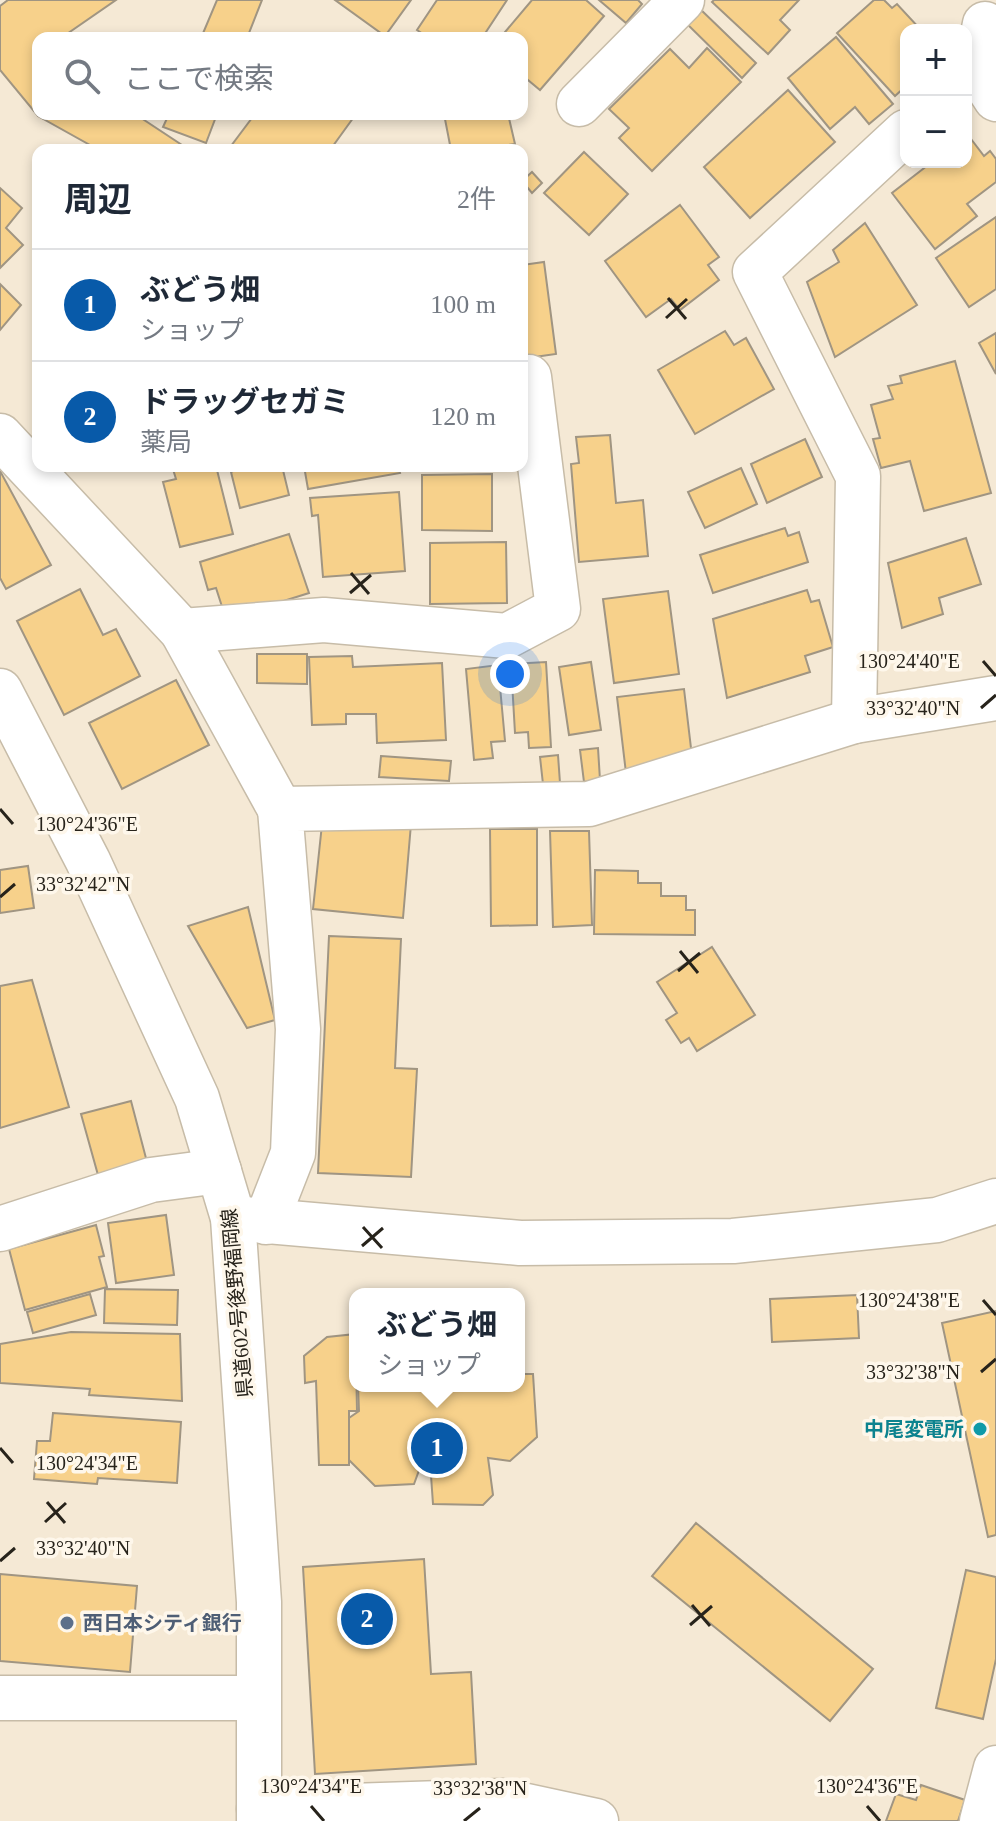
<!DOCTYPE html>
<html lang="ja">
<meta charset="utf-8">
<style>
:root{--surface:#fff;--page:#f6f6f7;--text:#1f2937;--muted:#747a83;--line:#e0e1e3;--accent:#085aa9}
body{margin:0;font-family:"Times New Roman","Noto Sans JP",serif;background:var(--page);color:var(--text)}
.controls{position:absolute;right:24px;top:24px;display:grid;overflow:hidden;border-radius:16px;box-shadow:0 4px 12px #0003}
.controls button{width:72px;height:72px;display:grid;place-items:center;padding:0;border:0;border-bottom:2px solid var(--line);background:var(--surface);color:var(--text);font:40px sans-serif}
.you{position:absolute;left:510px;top:674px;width:28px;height:28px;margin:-20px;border:6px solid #fff;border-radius:50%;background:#1a73e8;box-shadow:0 0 0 12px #1a73e833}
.badge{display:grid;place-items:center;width:52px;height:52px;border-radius:50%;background:var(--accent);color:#fff;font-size:26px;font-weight:700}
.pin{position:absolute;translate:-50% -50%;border:4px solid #fff;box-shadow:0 2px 8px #0006}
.popup{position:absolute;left:349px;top:1288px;width:176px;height:104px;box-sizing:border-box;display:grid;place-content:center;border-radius:16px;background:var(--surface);filter:drop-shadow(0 2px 6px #0005);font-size:26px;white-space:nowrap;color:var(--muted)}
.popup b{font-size:30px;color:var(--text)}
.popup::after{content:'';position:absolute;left:50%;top:100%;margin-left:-16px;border:16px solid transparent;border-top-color:var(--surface)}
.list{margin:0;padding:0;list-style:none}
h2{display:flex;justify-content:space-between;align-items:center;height:104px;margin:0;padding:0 32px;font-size:34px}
h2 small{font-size:26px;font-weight:400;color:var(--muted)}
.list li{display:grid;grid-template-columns:52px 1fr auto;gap:24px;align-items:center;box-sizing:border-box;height:112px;padding:0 32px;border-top:2px solid var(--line)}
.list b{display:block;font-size:30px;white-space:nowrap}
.list p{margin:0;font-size:26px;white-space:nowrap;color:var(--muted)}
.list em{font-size:26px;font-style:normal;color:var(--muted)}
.icon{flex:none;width:44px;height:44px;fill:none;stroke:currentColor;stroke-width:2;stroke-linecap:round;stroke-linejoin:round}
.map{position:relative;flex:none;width:996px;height:1821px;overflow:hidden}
.search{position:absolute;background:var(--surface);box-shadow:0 4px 12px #0003;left:32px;top:32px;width:496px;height:88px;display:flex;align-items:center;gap:20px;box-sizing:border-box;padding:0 28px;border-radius:16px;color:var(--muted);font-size:30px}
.panel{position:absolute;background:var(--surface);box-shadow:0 4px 12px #0003;left:32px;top:144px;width:496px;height:328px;border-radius:16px}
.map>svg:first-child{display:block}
.building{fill:#f7d18b;stroke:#a09582;stroke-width:2}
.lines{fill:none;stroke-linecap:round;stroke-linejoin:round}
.street-casing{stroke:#c7bca8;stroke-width:47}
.secondary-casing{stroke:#c7bca8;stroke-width:47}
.street{stroke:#fff;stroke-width:44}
.secondary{stroke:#fff;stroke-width:44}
.ticks{fill:none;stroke:#27231b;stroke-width:3}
.culture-dot{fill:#0f9aa8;stroke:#fef7eb;stroke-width:3}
.service-dot{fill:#5c6f8a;stroke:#fef7eb;stroke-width:3}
.labels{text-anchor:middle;stroke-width:7;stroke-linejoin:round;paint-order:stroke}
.street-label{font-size:20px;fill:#27231b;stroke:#fef7eb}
.culture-label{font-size:20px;font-weight:bold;fill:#0d838f;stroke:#fef7eb;text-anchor:end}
.service-label{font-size:20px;font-weight:bold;fill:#4e5e75;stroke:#fef7eb;text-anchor:start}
.ticks-label{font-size:20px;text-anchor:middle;fill:#27231b;stroke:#fef7eb;stroke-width:7;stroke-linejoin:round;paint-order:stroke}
</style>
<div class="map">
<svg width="996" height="1821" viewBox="0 0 996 1821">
<rect width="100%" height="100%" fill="#f5e9d5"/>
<g class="building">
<path d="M8,0h108l-55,38h-23v76h97l53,35 -89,1 -61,-34 -38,-46v-64z"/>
<path d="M217,0h45l-15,38h-46z"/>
<path d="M335,0h76l-26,36z"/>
<path d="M437,0h70l-25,38h-53l-12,-8z"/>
<path d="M532,0h54l18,16 -64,74 -18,-15v-37h-22z"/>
<path d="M599,0h39l4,4 -16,19z"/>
<path d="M714,0h85l-19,20 10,10 -22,24 -56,-52z"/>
<path d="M874,0h10l8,8 5,-4 24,26h-15v56l-11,10 -58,-63z"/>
<path d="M697,6l59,57 -14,15 -58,-57z"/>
<path d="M836,37l57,67 -24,20 -14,-17 -25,22 -42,-51z"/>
<path d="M707,48l34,34 -89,89 -33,-33 10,-10 -20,-19 61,-60 19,19z"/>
<path d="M788,90l47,52 -85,76 -46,-51z"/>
<path d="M169,114h48l-11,29 -43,-16z"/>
<path d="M255,114h101l-26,36h-102z"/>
<path d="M444,114h64l7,30 -13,2 1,4h-52z"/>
<path d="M968,135l16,21 6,-5 6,8v23l-29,22 10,12 -42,33 -43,-56 40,-31h34z"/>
<path d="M584,152l44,42 -39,41 -45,-42z"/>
<path d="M532,172l10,11 -10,10 -10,-12z"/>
<path d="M0,188l22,20 -16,20 17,17 -23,23z"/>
<path d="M680,205l39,52 -11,8 11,15 -39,30 -9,-11 -25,18 -41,-56z"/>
<path d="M996,217v72l-27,18 -33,-49z"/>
<path d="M865,223l52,82 -82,52 -28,-75 32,-20 -6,-12z"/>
<path d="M544,262l12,92 -29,4 -1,-8 -4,1v-86z"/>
<path d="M0,284l21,21 -21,25z"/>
<path d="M725,331l9,14 12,-7 28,51 -79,45 -37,-64z"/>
<path d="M996,333v41l-17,-31z"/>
<path d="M955,361l36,132 -67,18 -14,-50 -29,7 -8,-29 7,-1 -9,-33 22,-6 -5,-13 14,-3 -2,-7z"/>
<path d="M610,435l6,68 27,-3 5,56 -69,6 -8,-98 8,-1 -3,-26z"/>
<path d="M805,439l17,38 -55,26 -16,-39z"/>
<path d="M172,466h44l17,68 -53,13 -17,-65 13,-3z"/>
<path d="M243,466h39l7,29 -49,13 -9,-36z"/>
<path d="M304,466h94l2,7 -92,16z"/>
<path d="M741,468l16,36 -52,24 -17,-36z"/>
<path d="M0,471l51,94 -45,24 -6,-11z"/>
<path d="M492,474v57l-70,-1v-55z"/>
<path d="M399,492l6,79 -82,6 -5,-62 -6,1 -2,-18z"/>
<path d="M785,528l3,8 11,-4 9,30 -95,31 -13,-38z"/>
<path d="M289,534l20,59 -83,26 -10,-31 -8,2 -8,-28z"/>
<path d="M966,538l15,46 -42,14 4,16 -41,14 -14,-65z"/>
<path d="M506,542l1,61 -77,1v-61z"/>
<path d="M80,589l23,46 13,-6 24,47 -76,39 -47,-94z"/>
<path d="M807,590l4,12 8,-2 14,47 -28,9 5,16 -83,26 -14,-79z"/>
<path d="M668,591l11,83 -65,9 -11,-84z"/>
<path d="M257,654h50v30l-50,-1z"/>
<path d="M352,656l1,11 89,-4 4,77 -69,3 -1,-29h-30v10l-34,1 -3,-68z"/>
<path d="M546,662l5,85 -22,1 -1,-16 -13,1 -4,-69z"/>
<path d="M591,662l10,68 -32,5 -10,-68z"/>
<path d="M498,665l7,76 -14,1 2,16 -19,2 -8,-91z"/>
<path d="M176,680l33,65 -87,44 -33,-66z"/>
<path d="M684,689l9,76 -67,8 -9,-76z"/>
<path d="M598,748l2,32 -16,2 -4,-32z"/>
<path d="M558,755l2,28 -17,1 -3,-27z"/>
<path d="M381,756l70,5 -2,20 -70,-4z"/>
<path d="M323,815l88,9 -8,94 -90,-9z"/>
<path d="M490,829h47v96l-46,1z"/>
<path d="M550,831h39l3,94 -39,2z"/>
<path d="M28,866l6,42 -34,5v-43z"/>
<path d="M595,870l43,1v12h23v13h25v14h9v25l-101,-1z"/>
<path d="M248,907l27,113 -28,8 -59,-102z"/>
<path d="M329,936l72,3 -6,129 22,1 -6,108 -93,-4z"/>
<path d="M712,947l43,68 -58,36 -8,-13 -8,5 -15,-23 11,-7 -20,-31z"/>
<path d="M32,980l37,127 -69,21v-142z"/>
<path d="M131,1101l16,61 -49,13 -17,-61z"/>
<path d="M166,1215l8,60 -58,8 -8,-60z"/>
<path d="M96,1225l8,31 -5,1 8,30 -82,23 -16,-61z"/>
<path d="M105,1289l73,1 -1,35 -73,-2z"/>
<path d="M90,1294l6,21 -63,18 -6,-21z"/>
<path d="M857,1295l2,43 -87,4 -2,-43z"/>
<path d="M355,1306l2,105h-8v54h-30l-3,-84 -11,2 -1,-27 23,-19 28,-3z"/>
<path d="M996,1311v224l-8,2 -46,-214z"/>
<path d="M71,1332l109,2 2,67 -93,-6 1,-6 -90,-6v-39z"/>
<path d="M519,1374h14l4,63 -27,24 -22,-3 5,37 -10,10 -50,-1 -3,-43 -9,4 -7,19 -39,2 -26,-26v-42l10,-7 -1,-25h161z"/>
<path d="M53,1413l128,9 -4,61 -79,-5 -1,6 -63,-5 3,-38h13z"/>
<path d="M696,1523l177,146 -43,52 -178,-145z"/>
<path d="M424,1559l7,115 40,-2 5,92 -161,10 -12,-207z"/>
<path d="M966,1570l30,7v82l-13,60 -47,-11z"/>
<path d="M0,1574l137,12 -7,86 -130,-11z"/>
<path d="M921,1785l44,15 -7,21h-72l10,-27 20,6z"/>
</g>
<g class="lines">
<g class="street-casing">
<g id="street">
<path d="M985,24l-9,44 20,31"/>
<path d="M579,104l103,-104"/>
<path d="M906,132l-151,140 103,204 -4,245 142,-23"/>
<path d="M0,436l182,195 98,178"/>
<path d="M182,631l142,-11 183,16 51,-27 -29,-232h-7"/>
<path d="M266,1222l27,-69 5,-124 -18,-220 309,-5 265,-83"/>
<path d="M0,1229l151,-49 68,-9"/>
<path d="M0,1698h258"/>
<path d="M259,1809l244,-8 93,20"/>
<path d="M982,1821l14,-53"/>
</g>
</g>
<g class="secondary-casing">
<g id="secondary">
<path d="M0,691l88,170 109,237 36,120 26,384v219"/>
<path d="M233,1218l287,25 213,-2 204,-21 59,-19"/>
</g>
</g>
<use href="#street" class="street"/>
<use href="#secondary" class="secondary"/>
</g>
<path class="ticks" d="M668,298l18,21M666,318l21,-19M351,573l18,21M350,593l21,-18M983,661l13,15M981,708l15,-13M0,809l13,15M0,897l15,-13M680,951l18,22M678,971l22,-18M363,1227l19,21M362,1246l21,-18M983,1300l13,15M981,1372l15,-13M0,1448l13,15M47,1502l18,21M45,1522l21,-19M0,1561l15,-13M692,1605l18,21M690,1625l22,-19M311,1806l13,15M867,1806l13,15M464,1821l16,-13"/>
<circle class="culture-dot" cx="980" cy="1429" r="8"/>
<circle class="service-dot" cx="67" cy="1623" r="8"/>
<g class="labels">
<g class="street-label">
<text transform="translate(237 1303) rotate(-95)" y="7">県道602号後野福岡線</text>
</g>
<g class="culture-label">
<text x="964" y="1436">中尾変電所</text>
</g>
<g class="service-label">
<text x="83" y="1630">西日本シティ銀行</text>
</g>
</g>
<g class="ticks-label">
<text x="909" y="668">130°24'40"E</text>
<text x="913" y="715">33°32'40"N</text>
<text x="87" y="831">130°24'36"E</text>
<text x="83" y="891">33°32'42"N</text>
<text x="909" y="1307">130°24'38"E</text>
<text x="913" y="1379">33°32'38"N</text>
<text x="87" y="1470">130°24'34"E</text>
<text x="83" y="1555">33°32'40"N</text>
<text x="311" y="1793">130°24'34"E</text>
<text x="867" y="1793">130°24'36"E</text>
<text x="480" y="1795">33°32'38"N</text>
</g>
</svg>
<div class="controls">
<button>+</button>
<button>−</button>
</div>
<div class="you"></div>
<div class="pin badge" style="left:437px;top:1448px">1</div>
<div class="popup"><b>ぶどう畑</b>ショップ</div>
<div class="pin badge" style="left:367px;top:1619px">2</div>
<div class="search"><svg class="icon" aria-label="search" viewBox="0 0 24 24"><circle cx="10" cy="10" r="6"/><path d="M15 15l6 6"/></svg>ここで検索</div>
<section class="panel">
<h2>周辺<small>2件</small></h2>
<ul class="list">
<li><span class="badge">1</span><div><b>ぶどう畑</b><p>ショップ</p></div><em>100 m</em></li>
<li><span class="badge">2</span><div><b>ドラッグセガミ</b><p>薬局</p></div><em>120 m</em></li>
</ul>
</section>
</div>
